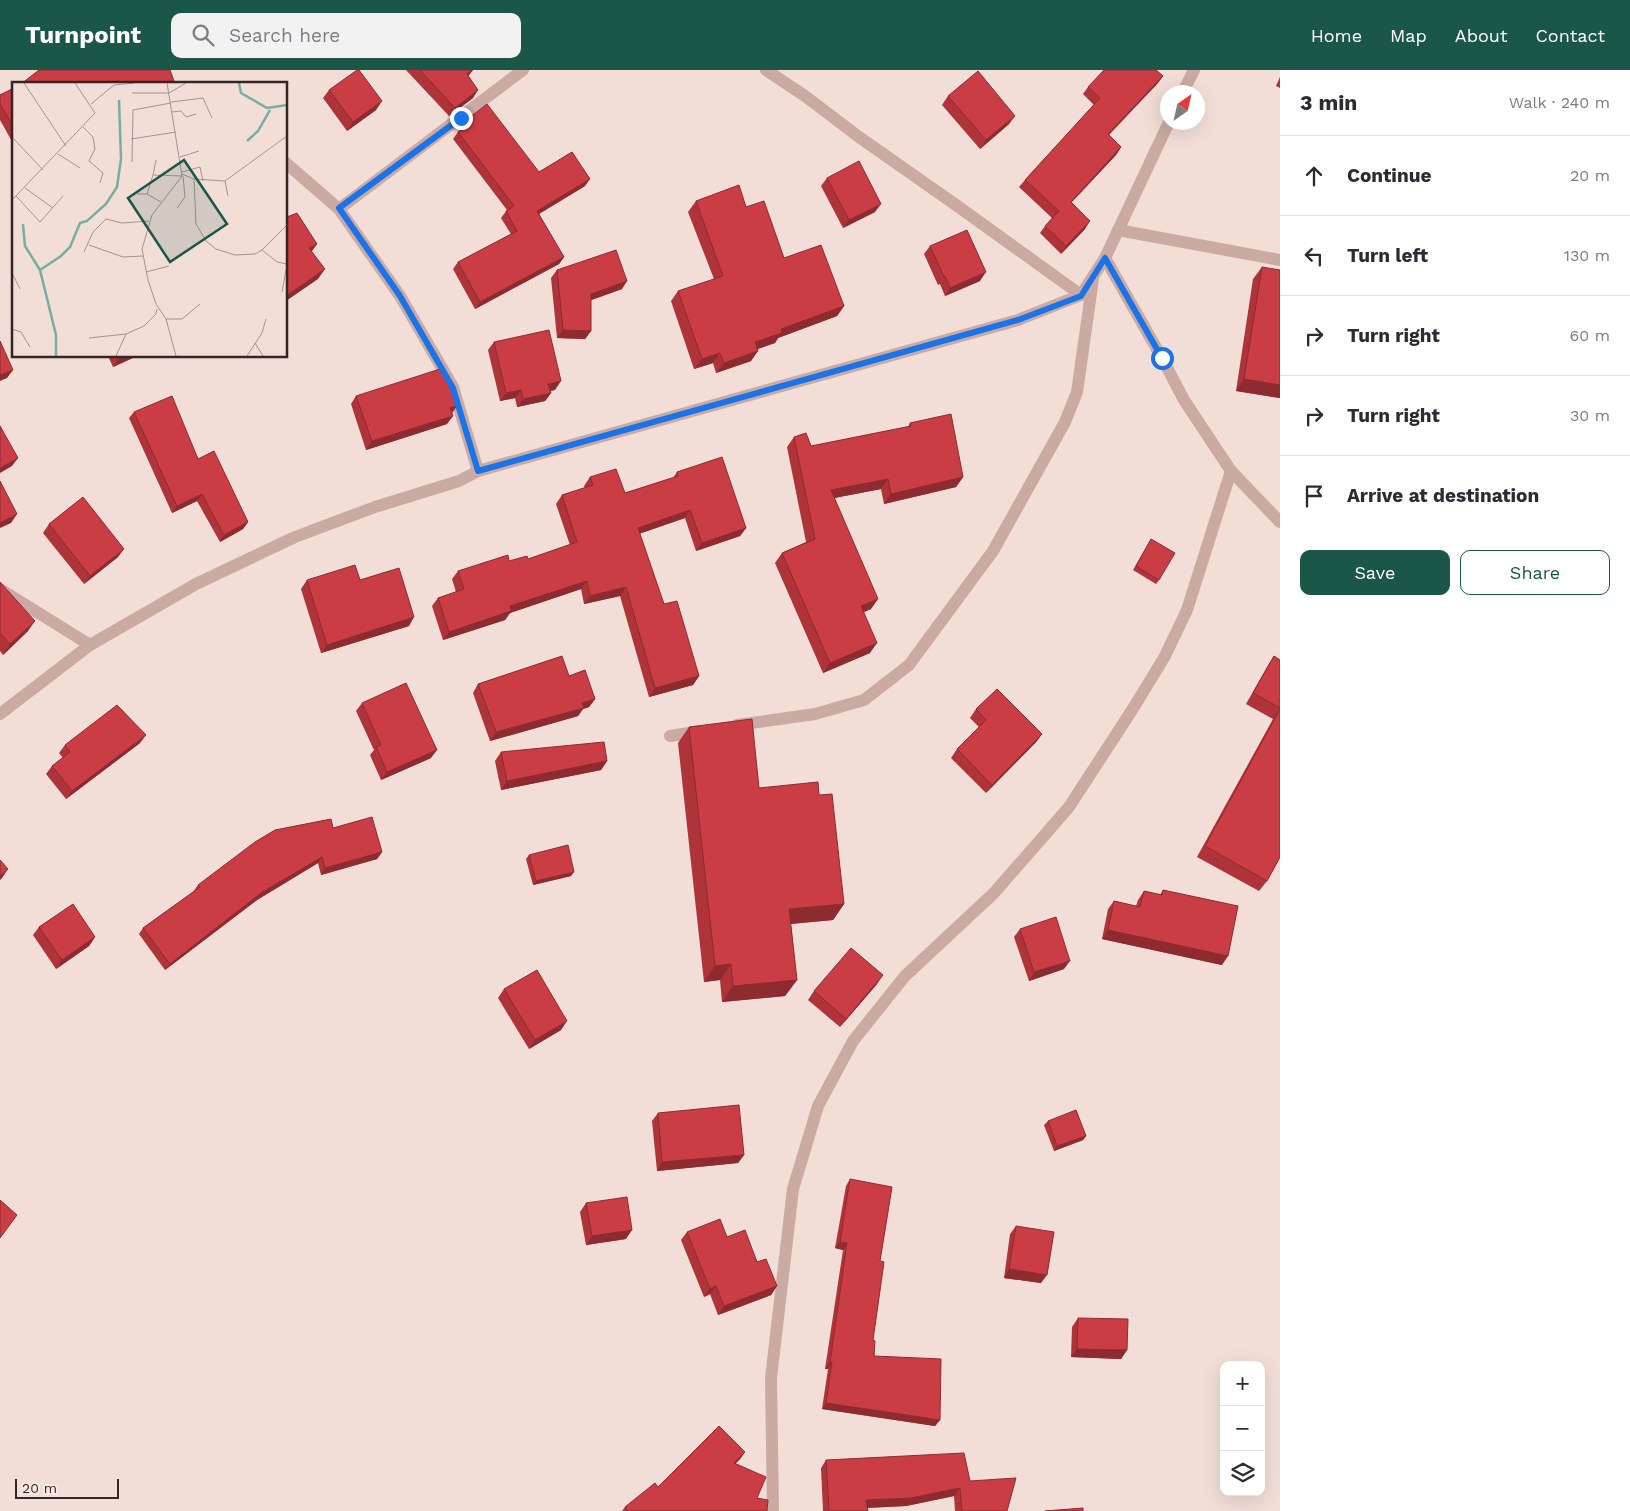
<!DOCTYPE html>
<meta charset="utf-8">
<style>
:root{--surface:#fff;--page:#f2f2f3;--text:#2b2b33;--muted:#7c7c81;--line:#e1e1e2;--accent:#1a5749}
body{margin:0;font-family:"Work Sans",sans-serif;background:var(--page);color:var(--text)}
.controls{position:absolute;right:15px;bottom:15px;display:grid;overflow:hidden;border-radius:10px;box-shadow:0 5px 20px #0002}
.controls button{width:45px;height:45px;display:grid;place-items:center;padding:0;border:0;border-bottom:1px solid var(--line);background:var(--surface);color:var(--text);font:25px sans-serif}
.compass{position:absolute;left:1160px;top:15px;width:45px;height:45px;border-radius:50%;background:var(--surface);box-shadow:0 5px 20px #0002;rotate:34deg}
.scale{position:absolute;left:15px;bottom:12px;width:104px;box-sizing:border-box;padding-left:5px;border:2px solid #342625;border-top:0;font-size:14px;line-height:18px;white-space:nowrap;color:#342625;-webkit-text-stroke:4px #f9e9e3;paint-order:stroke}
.stop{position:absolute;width:15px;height:15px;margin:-11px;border:4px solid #1a73e8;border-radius:50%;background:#fff}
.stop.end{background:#1a73e8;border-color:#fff;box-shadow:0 1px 5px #0008}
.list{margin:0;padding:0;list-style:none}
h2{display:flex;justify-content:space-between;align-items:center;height:65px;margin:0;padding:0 20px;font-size:21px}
h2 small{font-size:16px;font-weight:400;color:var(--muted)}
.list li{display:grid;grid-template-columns:32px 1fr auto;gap:15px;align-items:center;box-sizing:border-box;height:80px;padding:0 20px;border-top:1px solid var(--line)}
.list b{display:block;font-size:19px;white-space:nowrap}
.list em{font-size:16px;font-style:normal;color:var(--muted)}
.actions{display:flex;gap:10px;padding:15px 20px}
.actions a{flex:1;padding:11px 0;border:1px solid var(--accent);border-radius:10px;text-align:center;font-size:18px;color:var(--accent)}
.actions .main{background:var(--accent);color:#fff}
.icon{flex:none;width:28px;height:28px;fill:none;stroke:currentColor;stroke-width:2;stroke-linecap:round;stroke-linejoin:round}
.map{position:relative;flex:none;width:1280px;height:1441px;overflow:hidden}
header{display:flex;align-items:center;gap:30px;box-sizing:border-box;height:70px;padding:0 25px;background:var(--accent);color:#fff}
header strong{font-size:24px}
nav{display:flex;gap:28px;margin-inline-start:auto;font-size:18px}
.search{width:350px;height:45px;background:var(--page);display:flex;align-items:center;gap:12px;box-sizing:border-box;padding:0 18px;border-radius:10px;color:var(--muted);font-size:19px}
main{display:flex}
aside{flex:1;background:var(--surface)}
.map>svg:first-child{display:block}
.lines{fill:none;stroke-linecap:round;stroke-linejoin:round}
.minor{stroke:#caaaa3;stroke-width:12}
.wall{fill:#ae343a}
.shaded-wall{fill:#8d2b30}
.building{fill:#ca3d44;stroke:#8d2b30}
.route{stroke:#1a73e8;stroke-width:6}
.inset-river{fill:none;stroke:#76afa1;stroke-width:2.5}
.inset-road{fill:none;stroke:#a69490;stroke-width:1}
.view{fill:#1a5749;fill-opacity:0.15;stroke:#1a5749;stroke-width:2.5}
.inset-edge{fill:none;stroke:#342625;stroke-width:2.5}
</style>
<header>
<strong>Turnpoint</strong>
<div class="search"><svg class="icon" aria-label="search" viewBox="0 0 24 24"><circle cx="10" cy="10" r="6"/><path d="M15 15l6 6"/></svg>Search here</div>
<nav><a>Home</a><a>Map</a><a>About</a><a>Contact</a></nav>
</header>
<main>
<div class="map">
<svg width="1280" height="1441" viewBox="0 0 1280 1441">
<rect width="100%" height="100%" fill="#f2ddd7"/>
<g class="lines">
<g class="minor">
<path d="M766,0l39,26 54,41 97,68 125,90"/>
<path d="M1183,22l11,-22"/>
<path d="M286,93l53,46 61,87 53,91 25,84"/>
<path d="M339,139l184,-139"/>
<path d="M1118,160l162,30"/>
<path d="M1231,401l49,51"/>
<path d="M0,519l90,56"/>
<path d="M0,644l90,-69 106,-61 99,-47 80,-30 84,-26 19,-10 540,-151 63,-25 24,-37 64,-136"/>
<path d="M737,655l78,-11 49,-14 45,-35 84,-114 72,-129 12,-30 16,-113"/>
<path d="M670,666l32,-5"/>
<path d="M773,1441l-2,-133 22,-189 25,-83 35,-65 52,-65 89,-83 75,-86 65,-100 31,-51 22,-46 44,-139 -47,-71 -22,-42 -57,-100"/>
</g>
</g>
<g class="wall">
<path d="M406,0h67l-5,6 5,22 -24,18z"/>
<path d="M1163,6l-6,8 -48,51 12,12 -5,8 -45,48 14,26 -24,25 -21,-21 5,-7 7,-8 -33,-31 6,-7 69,-75 -11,-11 5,-7z"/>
<path d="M1280,7v11l-4,-2z"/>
<path d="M14,18v57l-14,-25v-25z"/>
<path d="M329,20l47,20 -29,21 -24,-33z"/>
<path d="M948,26l61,28 -29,25 -38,-44z"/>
<path d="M465,51l74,51 46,14 -46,28 25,43 -5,7 -84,45 -22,-40 5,-7 53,-28 -10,-16 6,-8 -54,-71 5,-7 3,-3 -1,-1z"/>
<path d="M827,108l48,34 -32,16 -22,-42z"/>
<path d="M696,131l50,6 38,51 60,48 -7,10 -59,22 -3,5 -17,6 -7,12 -35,12 -3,-10 -19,6 -23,-68 7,-10 36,-12 -26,-67z"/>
<path d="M930,176l50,35 -35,15 -5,-12 -2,1 -14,-31z"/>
<path d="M1262,197l18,131 -44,-7 17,-112z"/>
<path d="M557,200l65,19 -31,11v31l-6,8 -28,-1 -6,-60z"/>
<path d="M494,272l61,48 -5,1 1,2 -6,8 -28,6 -2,-9 -15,3 -12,-51z"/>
<path d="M108,286h29l-24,11z"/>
<path d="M356,326l101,10 -5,7 -5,11 -81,26 -15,-46z"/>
<path d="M134,342l64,47 50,63 -5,7 -23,13 -23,-41 -25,12 -43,-95z"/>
<path d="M910,353l53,54 -7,10 -72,17 -3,-15 -47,9 37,111 -7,3 6,41 -47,20 -48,-110 7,-10 24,-11 -19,-95 7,-10 17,9 97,-19z"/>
<path d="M677,402l69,56 -6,8 -44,15 -11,-33 -46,16 25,70 35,72 -6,9 -44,12 -29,-101 -36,8 -3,-15 -71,24 -5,7 -62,20 -11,-34 6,-8 18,-6 -4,-13 6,-8 51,-10 19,-2 42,-14 -14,-41 6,-9 23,-7 -1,-2 6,-9 35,16 48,-15z"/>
<path d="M49,454l69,33 -34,27 -41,-51z"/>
<path d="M1151,469l8,41 -3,4 -23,-14z"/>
<path d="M307,510h53l49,46 -88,27 -20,-64z"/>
<path d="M0,512l28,49 -25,24 -3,-4z"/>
<path d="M1274,586l6,4v197l-13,24 -8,10 -62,-34 76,-138 -27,-15 21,-37z"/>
<path d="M569,606l26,23 -6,8 -6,2 -5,7 -88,25 -17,-48 5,-9z"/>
<path d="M362,633l69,55 -50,22 -11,-25 4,-5 -18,-39z"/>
<path d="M976,639l66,25 -6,8 -50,51 -35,-35 6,-9 22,-22 -9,-9z"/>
<path d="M689,657l70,61 60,7 25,109 -11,16 -42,4 6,56 -12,16 -63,6 -2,-22 -16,2 -26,-239z"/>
<path d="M140,673l-74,56 -20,-25 6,-8 11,-8 -4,-5 6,-8z"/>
<path d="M501,682l106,9 -6,9 -100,20 -6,-29z"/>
<path d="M333,758l49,24 -5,7 -56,16 -3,-12 -61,37 -92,70 -26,-36 4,-6 50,-36 5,-7z"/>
<path d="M529,785l42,21 -38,9 -7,-26z"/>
<path d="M1163,820l59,75 -120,-26 6,-30 6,-8 22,5 2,-6 6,-9 16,4z"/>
<path d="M39,857l56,10 -6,9 -33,23 -23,-34z"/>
<path d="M1020,859l44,40 -35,12 -15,-44z"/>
<path d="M877,914l-37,43 -32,-27 6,-9z"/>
<path d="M504,919l57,41 -32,19 -31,-51z"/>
<path d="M658,1043l86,42 -6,8 -81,8 -5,-50z"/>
<path d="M1048,1051l38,15 -3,4 -29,11 -10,-26z"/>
<path d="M850,1109l30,82 -7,79 1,16 66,64 -5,6 -113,-17 6,-40h-3l18,-119 -8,-2 11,-62z"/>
<path d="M586,1133l40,36 -40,6 -6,-33z"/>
<path d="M1016,1156l25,57 -37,-5 6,-44z"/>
<path d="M687,1162l40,5 30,25 20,24 -6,9 -53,20 -8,-21 -6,3 -23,-57z"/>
<path d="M1078,1248l49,32 -6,9 -50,-2 1,-30z"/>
<path d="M745,1382l-5,7 -5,5 22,34 10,13h-145l3,-4 33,-20z"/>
<path d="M826,1390l144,21 37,30h-52l-1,-15 -48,10 -38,2v3h-45l-2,-43z"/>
</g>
<g class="shaded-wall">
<path d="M472,0h1l-4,5 -8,8 6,-9z"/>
<path d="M1163,6l-6,8 -55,57 6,-7z"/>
<path d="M478,20l-5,8 -24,18 6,-8z"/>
<path d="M382,31l-6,9 -29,21 6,-9z"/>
<path d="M1015,46l-6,8 -29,25 6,-9z"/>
<path d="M1121,77l-5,8 -51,54 6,-7z"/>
<path d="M590,109l-5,7 -53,32 5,-7z"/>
<path d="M881,134l-6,8 -32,16 6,-8z"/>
<path d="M1090,151l-5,8 -24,25 5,-8z"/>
<path d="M317,174l-7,10 -1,-6z"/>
<path d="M564,187l-5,7 -84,45 5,-7z"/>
<path d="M325,199l-7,10 -32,22v-5z"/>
<path d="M986,202l-6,9 -35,15 5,-8z"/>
<path d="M627,211l-5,8 -36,13 5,-8z"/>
<path d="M844,236l-7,10 -59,22 -3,5 -27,9 7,-10 26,-13z"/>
<path d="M563,260l28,1 -6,8 -28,-1z"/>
<path d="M758,281l-7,10 -35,12 8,-10z"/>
<path d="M720,283l-7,10 -19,6 8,-10z"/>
<path d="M121,286h16l-24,11z"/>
<path d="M13,300l-6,8 -7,3v-6z"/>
<path d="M1244,309l36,6v13l-44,-7z"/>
<path d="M561,311l-6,9 -13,2 6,-8z"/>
<path d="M521,320l-6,8 -15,3 6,-8z"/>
<path d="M551,323l-6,8 -28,6 6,-8z"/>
<path d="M457,336l-6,8 -1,-6z"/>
<path d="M453,346l-6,8 -81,26 6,-9z"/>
<path d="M18,388l-6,8 -12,7v-5z"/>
<path d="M963,407l-7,10 -72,17 7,-10z"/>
<path d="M888,409l-7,10 -57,11 7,-10z"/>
<path d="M202,424l-5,7 -25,12 5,-7z"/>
<path d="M690,440l-5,8 -53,18 6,-8z"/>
<path d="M17,444l-6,9 -11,5v-5z"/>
<path d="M248,452l-5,7 -23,13 4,-7z"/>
<path d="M746,458l-6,8 -44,15 6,-8z"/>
<path d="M124,479l-6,8 -34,27 6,-8z"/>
<path d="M587,511l-6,8 -71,24 -5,7 -62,20 6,-8 61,-26z"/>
<path d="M626,517l-6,9 -36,8 6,-8z"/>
<path d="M878,529l-7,10 -17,7 7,-10z"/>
<path d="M414,547l-5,9 -88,27 6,-8z"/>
<path d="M35,551l-7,10 -25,24 7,-11z"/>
<path d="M877,573l-7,10 -47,20 7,-10z"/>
<path d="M699,606l-6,9 -44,12 6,-9z"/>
<path d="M595,629l-6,8 -6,2 -5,7 -88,25 6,-9z"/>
<path d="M1042,664l-6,8 -50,51 6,-8z"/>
<path d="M146,665l-6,8 -74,56 6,-8z"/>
<path d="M437,680l-6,8 -50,22 6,-8z"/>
<path d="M607,691l-6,9 -100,20 6,-9z"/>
<path d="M382,782l-5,7 -56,16 4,-7z"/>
<path d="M322,787l-4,6 -61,37 -92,70 5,-6 91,-71z"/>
<path d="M8,799l-6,9 -2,2v-4z"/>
<path d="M574,802l-3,4 -38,9 3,-4z"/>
<path d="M844,834l-11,16 -55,5 11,-16z"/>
<path d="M1108,860l120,26 -6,9 -120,-26z"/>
<path d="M95,867l-6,9 -33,23 6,-9z"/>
<path d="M1070,891l-6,8 -35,12 5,-9z"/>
<path d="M731,894l-11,16 -16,2 11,-16z"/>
<path d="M883,905l-6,9 -37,43 6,-8z"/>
<path d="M797,910l-12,16 -63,6 11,-16z"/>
<path d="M567,951l-6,9 -32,19 6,-9z"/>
<path d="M1086,1066l-3,4 -29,11 3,-5z"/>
<path d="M744,1085l-6,8 -81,8 5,-9z"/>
<path d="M632,1160l-6,9 -40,6 6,-9z"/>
<path d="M840,1172l7,1 -4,7 -8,-2z"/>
<path d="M1009,1199l38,6 -6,8 -37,-5z"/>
<path d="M716,1216l-6,8 -6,3 6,-8z"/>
<path d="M777,1216l-6,9 -53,20 6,-9z"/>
<path d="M1077,1279l50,1 -6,9 -50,-2z"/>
<path d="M830,1292h2l-4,7h-3z"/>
<path d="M826,1333l114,17 -5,6 -113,-17z"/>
<path d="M745,1382l-5,7 -11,11 5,-7z"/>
<path d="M960,1418l-6,8 -48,10 -46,2 6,-8z"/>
</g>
<g class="building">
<path d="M39,0h131l5,14h-154z"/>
<path d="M357,0h2l23,31 -29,21 -24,-32z"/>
<path d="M420,0h52l-5,4 11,16 -23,18z"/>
<path d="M1104,0h52l7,6 -55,58 13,13 -50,55 19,19 -24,25 -21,-20 14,-15 -34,-31 75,-82 -12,-11z"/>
<path d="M978,1l37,45 -29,24 -38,-44z"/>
<path d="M14,18v40l-14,-24v-9z"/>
<path d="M487,34l52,68 33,-20 18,27 -53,32 27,46 -84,45 -22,-40 59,-31 -11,-20 8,-5 -56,-74 10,-7 -3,-4z"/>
<path d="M859,91l22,43 -32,16 -22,-42z"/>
<path d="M739,115l7,22 18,-6 20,57 37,-13 23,61 -63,23 1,4 -27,9 3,9 -34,12 -4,-10 -18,6 -24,-68 45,-15 -27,-75z"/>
<path d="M297,143l20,31 -8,4 16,21 -39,27v-81l1,2z"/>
<path d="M967,160l19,42 -36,16 -5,-12 -1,1 -14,-31z"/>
<path d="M616,180l11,31 -36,13v37l-28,-1 -6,-60z"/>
<path d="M1262,197l18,3v115l-36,-6z"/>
<path d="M549,260l12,51 -13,3 3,9 -28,6 -2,-9 -15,3 -12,-51z"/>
<path d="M0,271l13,29 -13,5z"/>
<path d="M443,298l14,38 -7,2 3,8 -81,25 -16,-45z"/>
<path d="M172,326l26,63 16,-8 34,71 -24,13 -22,-41 -25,12 -43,-94z"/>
<path d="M951,344l12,63 -72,17 -3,-15 -57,11 47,109 -17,7 16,37 -47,20 -48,-110 33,-14 -21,-102 12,-4 5,13 100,-20 -1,-3z"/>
<path d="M0,356l18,32 -18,10z"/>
<path d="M722,387l24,71 -44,15 -12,-33 -52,18 26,76 13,-3 22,75 -44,12 -29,-101 -36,9 -3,-15 -77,25 1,5 -62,21 -11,-34 26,-9 -6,-18 50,-16 1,6 18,-5 1,3 49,-17 -15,-47 31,-10 -3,-8 26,-8 9,24 53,-17 -1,-4z"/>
<path d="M0,411l17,33 -17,9z"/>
<path d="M83,427l41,52 -34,27 -41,-52z"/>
<path d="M1151,469l24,14 -16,27 -23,-14z"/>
<path d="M355,495l5,15 39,-12 15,49 -87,28 -20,-65z"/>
<path d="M0,512l35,39 -25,23 -10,-11z"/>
<path d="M562,586l7,20 16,-6 10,29 -13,4 2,5 -88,24 -18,-48z"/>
<path d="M1274,586l6,4v48l-27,-15z"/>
<path d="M406,613l31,67 -50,22 -11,-25 5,-2 -19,-42z"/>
<path d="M997,619l45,45 -50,51 -35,-36 29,-29 -10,-11z"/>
<path d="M117,635l29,30 -74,56 -20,-25 18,-14 -5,-7z"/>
<path d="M1280,639v148l-13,24 -62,-35z"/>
<path d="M752,649l7,69 59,-6 1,13 13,-1 12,110 -55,5 8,71 -64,6 -2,-22 -16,2 -26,-239z"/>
<path d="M604,672l3,19 -100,20 -6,-29z"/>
<path d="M372,747l10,35 -57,16 -3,-11 -61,36 -91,71 -27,-36 57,-41 -2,-2 57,-43 20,-12 56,-11 2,9z"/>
<path d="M568,775l6,27 -38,9 -7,-26z"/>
<path d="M0,790l8,9 -8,7z"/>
<path d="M1163,820l75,16 -10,50 -120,-26 6,-29 26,6 4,-16 18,4z"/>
<path d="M73,834l22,33 -33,23 -23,-33z"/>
<path d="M1056,847l14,44 -36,11 -14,-43z"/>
<path d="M851,878l32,27 -37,44 -32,-28z"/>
<path d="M537,900l30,51 -32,19 -31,-51z"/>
<path d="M739,1035l5,50 -82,7 -4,-49z"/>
<path d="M1076,1040l10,26 -29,10 -9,-25z"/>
<path d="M850,1109l42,8 -12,74 4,1 -11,78 2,1 -1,15 67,3 -1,61 -114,-17 6,-41h-2l17,-119 -7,-1z"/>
<path d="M627,1127l5,33 -40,6 -6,-33z"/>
<path d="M0,1130l17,15 -17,23z"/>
<path d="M720,1149l7,18 18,-7 12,32 9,-3 11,27 -53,20 -8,-20 -6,3 -23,-57z"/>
<path d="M1016,1156l38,6 -7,43 -38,-6z"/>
<path d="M1078,1248l50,1 -1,31 -50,-1z"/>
<path d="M719,1356l26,26 -11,11 32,14 -9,21 11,2 -1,11h-139l-3,-4 30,-24 3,4z"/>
<path d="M964,1383l6,28 46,-3 -9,33h-45l-2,-23 -49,10 -45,2 2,11h-39l-3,-51z"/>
<path d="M1083,1438v3h-38z"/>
</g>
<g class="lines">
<path class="route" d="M461,48l-122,90 61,88 53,92 25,83 540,-151 63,-24 24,-38 57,100"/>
</g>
<g transform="translate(12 12)">
<rect width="275" height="275" fill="#f2ddd7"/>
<path class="inset-river" d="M227,1l2,10 26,15 20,-3M235,59l11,-10 12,-21M11,142l2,22 15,24 16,65v21M28,188l21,-14 9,-9 10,-24 7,-2 19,-17 11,-17 4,-28 -2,-59"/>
<path class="inset-road" d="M12,1l42,63M155,1l15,93 -30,39 -10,34 6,31 8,24 10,15 10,37M120,11h37l17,-10M159,20l32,-4 9,20M79,22l23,-19 21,-2M160,30l9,-1 5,6 10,-3M71,45l10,10 2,12 -6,12 14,12 -3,10M0,55l31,33M119,57l45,-7M46,72l22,14M168,75l19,-6M120,80l1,-52 38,-7M170,90l18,-5 3,14M170,92l12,5 2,45 10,17 10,8 19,6 20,-1 7,-4 25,-25M141,93l3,-15M182,97l31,2 62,-45M213,99l3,15M13,106l28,20M125,112h10l14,8M135,112l6,-19 29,1M4,114l24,26 23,-26M0,118l83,-87 -20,-30M165,126l8,-11 -2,-21M77,163l34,12 20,-1M250,168l15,12 10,2M72,170l9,-20 13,-13 16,4 27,-2M134,190l23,-6M0,191l8,16M270,210l5,-27M154,237h16l18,-15M0,247l9,3 9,15M77,256l37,-4 18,-8 12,-12 1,-5M243,261l8,13M104,274l10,-22M235,274l15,-23 4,-14"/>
<path class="view" d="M172,78l43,64 -57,38 -42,-64z"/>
<rect width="275" height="275" class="inset-edge"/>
</g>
</svg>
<div class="controls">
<button>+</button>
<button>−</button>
<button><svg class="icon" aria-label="layers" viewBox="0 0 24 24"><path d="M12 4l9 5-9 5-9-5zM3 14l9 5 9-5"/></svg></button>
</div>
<svg class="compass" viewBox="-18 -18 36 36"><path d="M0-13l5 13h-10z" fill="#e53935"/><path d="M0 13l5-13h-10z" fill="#7c7c81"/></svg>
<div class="scale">20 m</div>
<div class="stop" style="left:1162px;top:288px"></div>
<div class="stop end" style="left:461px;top:48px"></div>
</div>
<aside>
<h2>3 min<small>Walk · 240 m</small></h2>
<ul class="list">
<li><svg class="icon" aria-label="ahead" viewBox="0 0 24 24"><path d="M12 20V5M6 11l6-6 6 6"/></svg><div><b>Continue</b></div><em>20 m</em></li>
<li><svg class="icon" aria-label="left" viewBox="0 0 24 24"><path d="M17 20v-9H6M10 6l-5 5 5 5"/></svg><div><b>Turn left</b></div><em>130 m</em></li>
<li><svg class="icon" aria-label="right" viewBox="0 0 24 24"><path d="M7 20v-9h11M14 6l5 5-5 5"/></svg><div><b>Turn right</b></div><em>60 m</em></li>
<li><svg class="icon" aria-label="right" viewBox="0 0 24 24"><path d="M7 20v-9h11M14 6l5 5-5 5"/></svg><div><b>Turn right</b></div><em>30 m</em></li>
<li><svg class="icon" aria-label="arrive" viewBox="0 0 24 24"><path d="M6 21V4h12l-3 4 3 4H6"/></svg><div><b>Arrive at destination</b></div></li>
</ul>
<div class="actions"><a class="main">Save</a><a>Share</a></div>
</aside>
</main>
